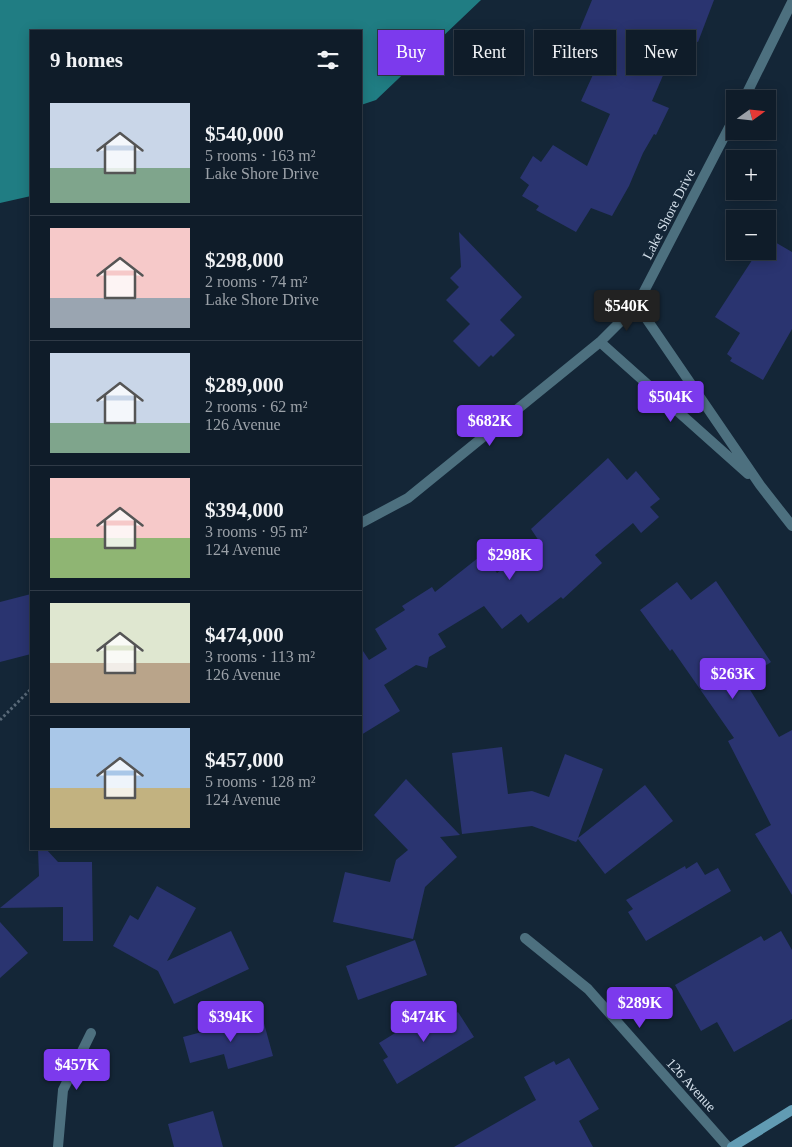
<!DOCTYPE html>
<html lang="en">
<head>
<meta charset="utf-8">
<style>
	body { margin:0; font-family:"Times New Roman",serif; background:#1d2935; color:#f1f3f6; height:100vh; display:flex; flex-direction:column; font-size:19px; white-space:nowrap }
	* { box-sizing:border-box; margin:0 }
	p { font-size:16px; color:#9ba1a8 }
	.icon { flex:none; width:28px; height:28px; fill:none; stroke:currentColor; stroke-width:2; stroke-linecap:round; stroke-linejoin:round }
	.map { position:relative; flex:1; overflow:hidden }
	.side { position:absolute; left:30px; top:30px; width:332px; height:820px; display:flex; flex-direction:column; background:#0f1c29; border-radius:0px; box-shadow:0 2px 12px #0003,0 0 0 1px #2f3a46 }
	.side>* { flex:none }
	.top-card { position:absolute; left:378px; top:30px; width:339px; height:45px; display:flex; gap:10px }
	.needle { width:32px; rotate:75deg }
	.buttons { position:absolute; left:726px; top:90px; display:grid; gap:10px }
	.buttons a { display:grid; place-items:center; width:50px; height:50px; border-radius:0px; background:#0f1c29; box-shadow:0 2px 12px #0003,0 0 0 1px #2f3a46; font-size:25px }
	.price { position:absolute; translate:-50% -42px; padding:0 11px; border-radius:5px; background:#7c3aed; color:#fff; font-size:16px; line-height:32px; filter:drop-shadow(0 1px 2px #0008) }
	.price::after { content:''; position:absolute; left:50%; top:30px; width:15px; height:11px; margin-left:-8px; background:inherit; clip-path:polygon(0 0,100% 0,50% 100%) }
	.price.selected { background:#222; color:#fff }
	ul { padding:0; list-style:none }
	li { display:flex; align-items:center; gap:15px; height:125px; padding:0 20px }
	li+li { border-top:1px solid #2f3a46 }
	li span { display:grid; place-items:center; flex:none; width:140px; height:100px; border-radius:0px; color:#555 }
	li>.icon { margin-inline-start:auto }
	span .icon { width:60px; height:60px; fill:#fffc; stroke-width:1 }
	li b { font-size:21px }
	h2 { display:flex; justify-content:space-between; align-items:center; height:60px; padding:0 20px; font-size:21px }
	.pill { padding:0 18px; border-radius:0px; background:#0f1c29; box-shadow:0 2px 12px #0003,0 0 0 1px #2f3a46; font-size:18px; line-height:45px }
	.pill.selected { background:#7c3aed; color:#fff }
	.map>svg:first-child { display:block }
</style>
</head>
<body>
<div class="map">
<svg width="792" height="1147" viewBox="0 0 792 1147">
	<rect width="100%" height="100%" fill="#142637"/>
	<path fill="#207d83" d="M 0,0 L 481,0 L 376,100 L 361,105 L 361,31 L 31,31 L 31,196 L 0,203 Z"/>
	<path fill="#2a3470" d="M 592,0 L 714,0 L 698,42 L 680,36 L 652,101 L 669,108 L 656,135 L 654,134 L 643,153 L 629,186 L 612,216 L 591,208 L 576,232 L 536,210 L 539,206 L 522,196 L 529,185 L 520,178 L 533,156 L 541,162 L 553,145 L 587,166 L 610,114 L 581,101 L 596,68 L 587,63 L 599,37 L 580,29 Z
		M 459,232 L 522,297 L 500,320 L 515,335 L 493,357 L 491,355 L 479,367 L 453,341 L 470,324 L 446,300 L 459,287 L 450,278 L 461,267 Z
		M 768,238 L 792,252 L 792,329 L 763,380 L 730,361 L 732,358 L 727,354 L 740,333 L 715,317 L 758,251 L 768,251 Z
		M 608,458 L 627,480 L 636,471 L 660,499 L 650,507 L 659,517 L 641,533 L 633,523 L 595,555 L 602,563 L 563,599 L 561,597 L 528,623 L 521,614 L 502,629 L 484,606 L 438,634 L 446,647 L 429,657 L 427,668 L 416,665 L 384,685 L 400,711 L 361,735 L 361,648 L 369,660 L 387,649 L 375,629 L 405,610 L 402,606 L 432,587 L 435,592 L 483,554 L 497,573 L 539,541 L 531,529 Z
		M 716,581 L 771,662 L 744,680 L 779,737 L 792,730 L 792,895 L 755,834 L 771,825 L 728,741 L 734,738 L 672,649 L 670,651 L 640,610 L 677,582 L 691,600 Z
		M 31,594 L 31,654 L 0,662 L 0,602 Z
		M 502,747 L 508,794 L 532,791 L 549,797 L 565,754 L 603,769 L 578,838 L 645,785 L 673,821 L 605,874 L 578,839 L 576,842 L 532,826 L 462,834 L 452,753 Z
		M 406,779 L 460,835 L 440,837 L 457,857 L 425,887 L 413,939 L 333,922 L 345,872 L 390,882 L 396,860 L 408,850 L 374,815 Z
		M 38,849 L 46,849 L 58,862 L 92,862 L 93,941 L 63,941 L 63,907 L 0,908 L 39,876 Z
		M 697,862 L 705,875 L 718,868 L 731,891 L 646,941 L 628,912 L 633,909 L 626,900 L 685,866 L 686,869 Z
		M 157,886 L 196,908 L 167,961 L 231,931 L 249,969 L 174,1004 L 158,971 L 113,946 L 130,915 L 138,920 Z
		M 0,922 L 28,953 L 0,978 Z
		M 781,931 L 792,950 L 792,1019 L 734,1052 L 717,1022 L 701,1031 L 675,985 L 761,936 L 764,941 Z
		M 415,940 L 427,975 L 358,1000 L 346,966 Z
		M 439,1006 L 444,1021 L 458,1012 L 474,1037 L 397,1084 L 383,1060 L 388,1057 L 379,1043 Z
		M 262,1016 L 273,1056 L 228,1069 L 224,1054 L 190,1063 L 183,1037 Z
		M 569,1058 L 599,1109 L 579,1121 L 593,1147 L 454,1147 L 536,1100 L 524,1077 L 554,1061 L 556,1065 Z
		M 213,1111 L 223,1147 L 174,1147 L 168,1124 Z"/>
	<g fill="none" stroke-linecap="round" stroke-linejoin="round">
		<path stroke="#596978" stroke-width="3" stroke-dasharray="2.5 2.5" stroke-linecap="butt" d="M 0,720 L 31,689"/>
		<path stroke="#4d707f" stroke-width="10" d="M 744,99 L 792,2
			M 637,305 L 760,485 L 792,526
			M 600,342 L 748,474
			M 361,523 L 408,498 L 600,342 L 637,305 L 735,116
			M 525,938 L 588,989 L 728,1147
			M 58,1147 L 63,1090 L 91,1033"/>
		<path stroke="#619bb3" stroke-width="10" d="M 732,1147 L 792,1110"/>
	</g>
	<g text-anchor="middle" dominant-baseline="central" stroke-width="4" stroke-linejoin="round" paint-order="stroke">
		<g font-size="14" fill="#d4e0eb" stroke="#142637">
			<text transform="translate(669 214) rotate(-63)">Lake Shore Drive</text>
			<text transform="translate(691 1085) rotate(48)">126 Avenue</text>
		</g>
	</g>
</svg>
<div class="buttons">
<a><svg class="needle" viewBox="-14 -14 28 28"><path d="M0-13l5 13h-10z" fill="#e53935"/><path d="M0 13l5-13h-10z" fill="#9ba1a8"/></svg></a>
<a>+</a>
<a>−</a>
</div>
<b class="price selected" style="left:627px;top:332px">$540K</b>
<b class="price" style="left:671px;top:423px">$504K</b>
<b class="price" style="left:490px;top:447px">$682K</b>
<b class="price" style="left:510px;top:581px">$298K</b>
<b class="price" style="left:733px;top:700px">$263K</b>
<b class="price" style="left:640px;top:1029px">$289K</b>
<b class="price" style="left:231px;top:1043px">$394K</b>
<b class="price" style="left:424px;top:1043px">$474K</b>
<b class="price" style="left:77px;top:1091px">$457K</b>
<div class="top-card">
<a class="pill selected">Buy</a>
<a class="pill">Rent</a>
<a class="pill">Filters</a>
<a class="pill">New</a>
</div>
<section class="side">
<h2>9 homes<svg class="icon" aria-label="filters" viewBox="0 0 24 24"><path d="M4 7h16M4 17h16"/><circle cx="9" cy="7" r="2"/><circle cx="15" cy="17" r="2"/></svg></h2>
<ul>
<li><span style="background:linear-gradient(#c9d6e8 65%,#7fa58c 0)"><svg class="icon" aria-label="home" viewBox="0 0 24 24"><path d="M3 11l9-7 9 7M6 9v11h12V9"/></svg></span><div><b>$540,000</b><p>5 rooms · 163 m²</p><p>Lake Shore Drive</p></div></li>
<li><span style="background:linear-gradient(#f6c9c9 70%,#9aa5b1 0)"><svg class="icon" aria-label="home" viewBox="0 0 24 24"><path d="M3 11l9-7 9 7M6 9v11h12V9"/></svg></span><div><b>$298,000</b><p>2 rooms · 74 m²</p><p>Lake Shore Drive</p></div></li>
<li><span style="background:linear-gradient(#c9d6e8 70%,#7fa58c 0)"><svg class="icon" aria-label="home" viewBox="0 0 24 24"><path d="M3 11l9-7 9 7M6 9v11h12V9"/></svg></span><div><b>$289,000</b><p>2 rooms · 62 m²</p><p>126 Avenue</p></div></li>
<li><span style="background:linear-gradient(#f6c9c9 60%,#8fb573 0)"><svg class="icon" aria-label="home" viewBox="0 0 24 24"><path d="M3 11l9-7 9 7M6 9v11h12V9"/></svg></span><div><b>$394,000</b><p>3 rooms · 95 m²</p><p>124 Avenue</p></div></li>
<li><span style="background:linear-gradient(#dfe7d0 60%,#b9a48a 0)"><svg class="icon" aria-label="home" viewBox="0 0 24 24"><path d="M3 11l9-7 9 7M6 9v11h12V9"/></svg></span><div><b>$474,000</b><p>3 rooms · 113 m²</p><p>126 Avenue</p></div></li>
<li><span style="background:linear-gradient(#a9c7e8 60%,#c2b280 0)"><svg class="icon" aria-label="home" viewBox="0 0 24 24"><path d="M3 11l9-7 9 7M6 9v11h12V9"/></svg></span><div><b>$457,000</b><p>5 rooms · 128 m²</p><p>124 Avenue</p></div></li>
</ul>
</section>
</div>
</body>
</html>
